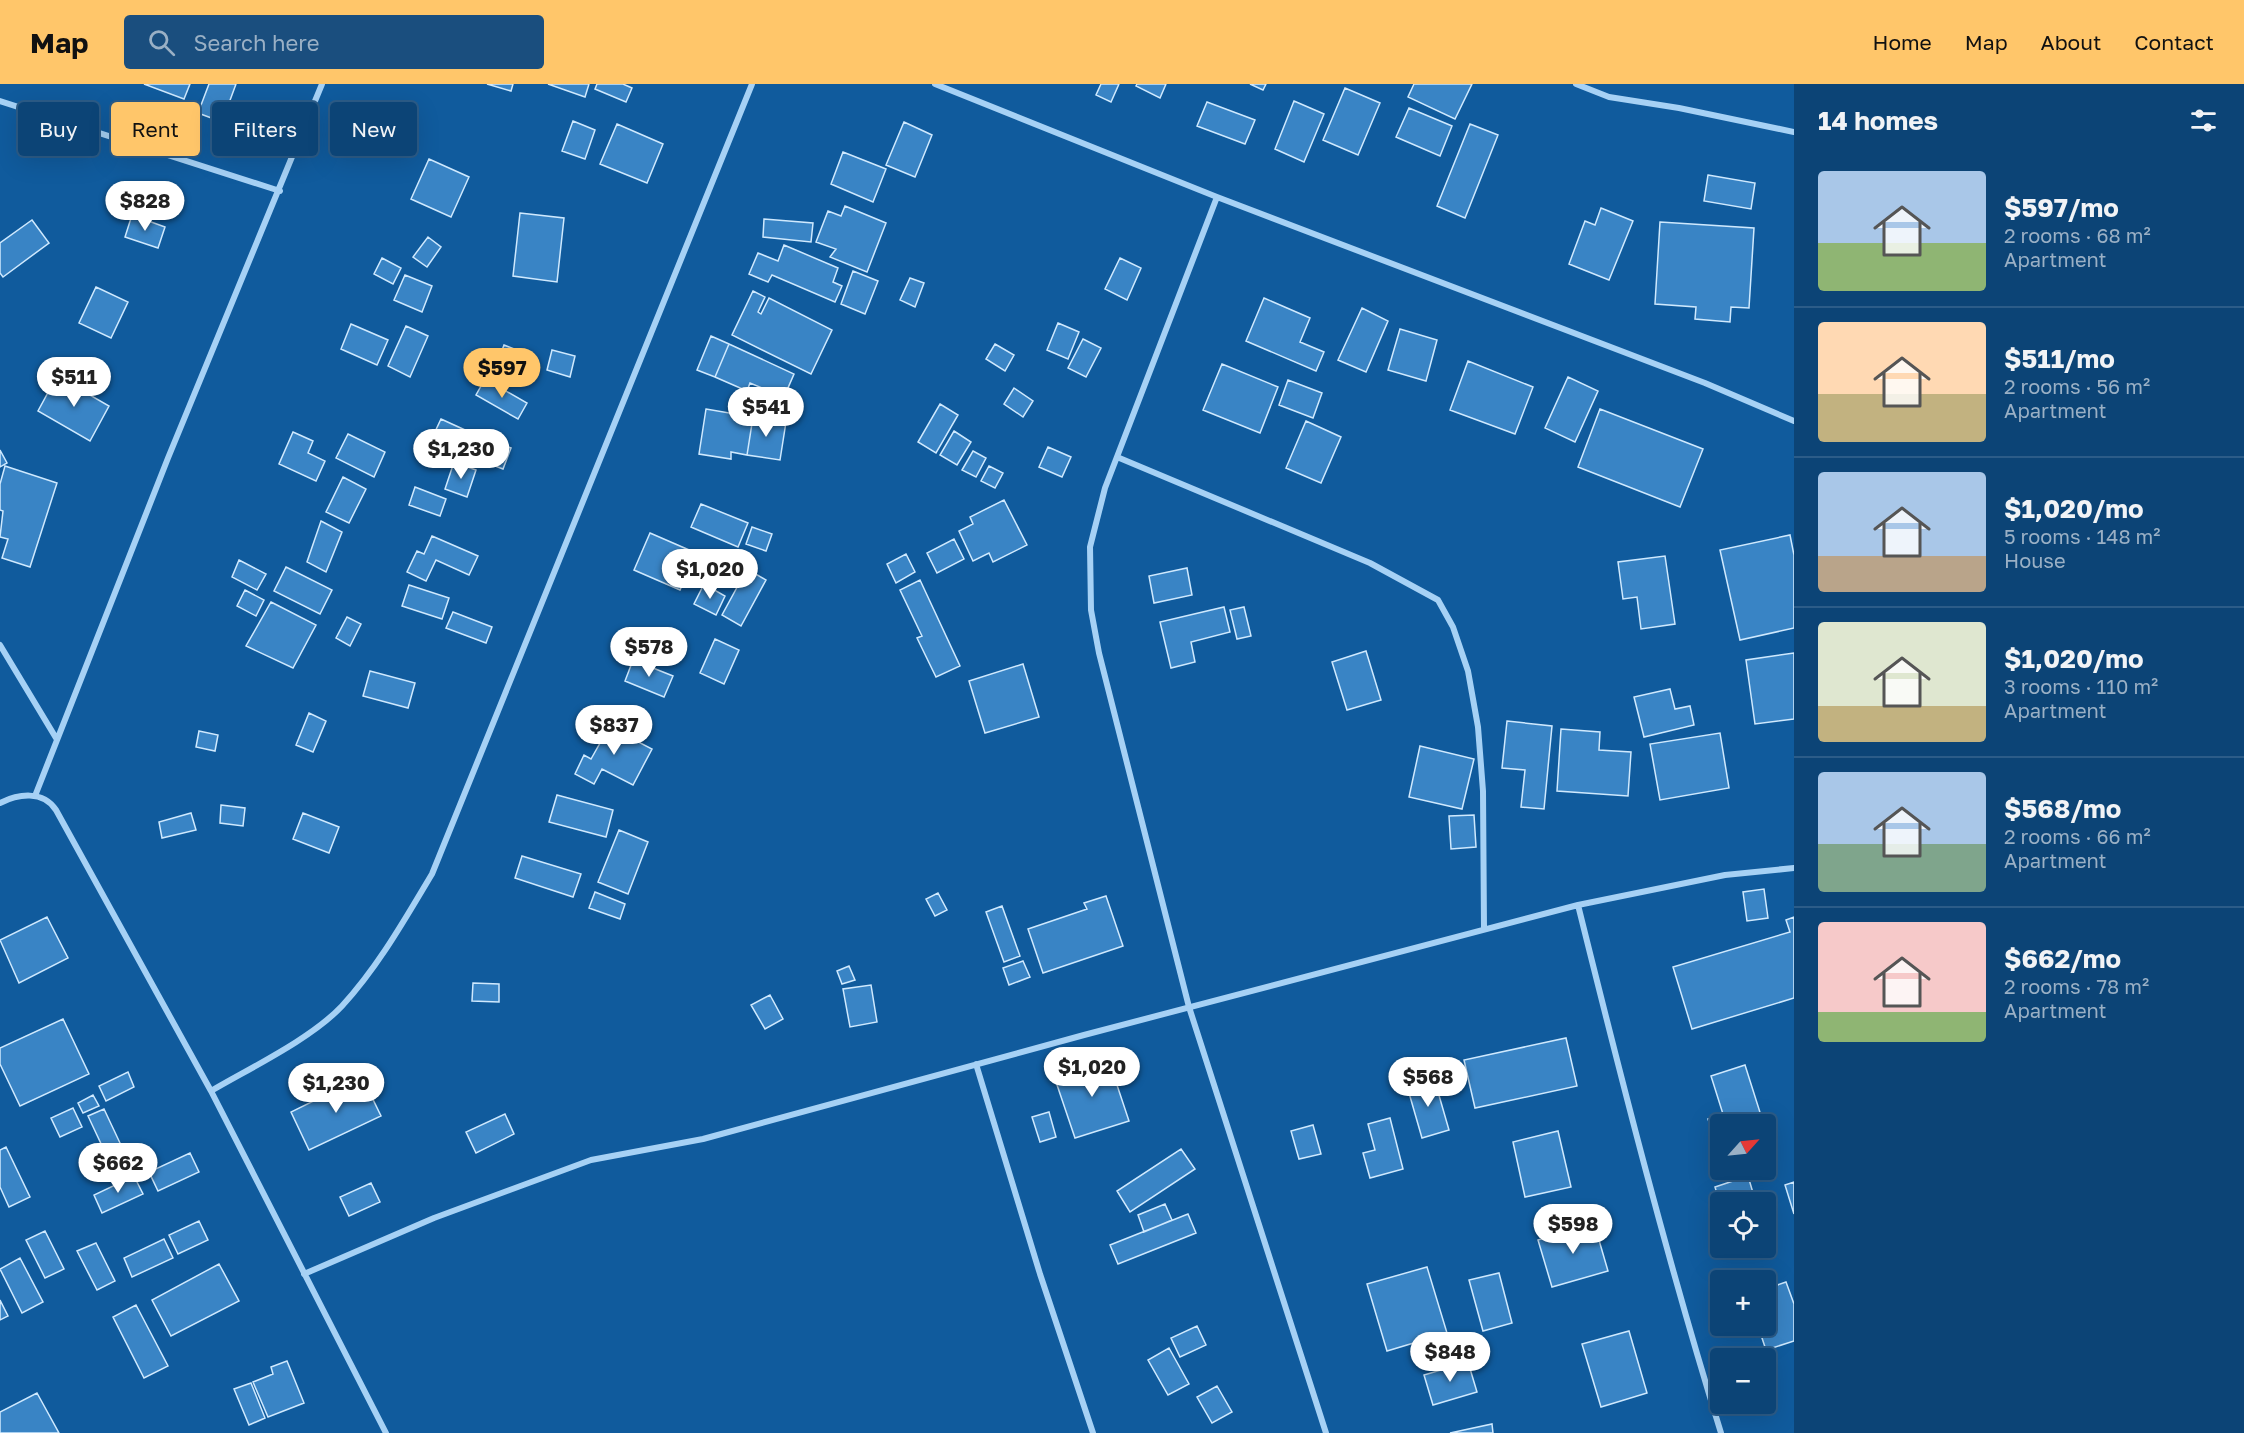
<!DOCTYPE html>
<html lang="en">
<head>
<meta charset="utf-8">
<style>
	body { margin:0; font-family:"Golos Text",sans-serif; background:#1a4e7e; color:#f1f3f6; height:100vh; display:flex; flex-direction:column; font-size:22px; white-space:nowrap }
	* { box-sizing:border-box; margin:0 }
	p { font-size:20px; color:#9ab0c5 }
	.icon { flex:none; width:33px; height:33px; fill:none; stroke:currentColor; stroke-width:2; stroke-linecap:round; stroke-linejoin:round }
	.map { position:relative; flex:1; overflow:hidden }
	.panel { display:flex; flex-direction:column; background:#0c4476; width:450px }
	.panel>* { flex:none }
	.hud { position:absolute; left:18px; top:18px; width:570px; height:54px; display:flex; gap:12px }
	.needle { width:39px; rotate:63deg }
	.buttons { position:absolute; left:1710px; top:1030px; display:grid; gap:12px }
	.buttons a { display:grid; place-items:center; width:66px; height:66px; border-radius:6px; background:#0c4476; box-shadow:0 6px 24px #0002,0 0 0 2px #2c5c88; font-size:30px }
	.price { position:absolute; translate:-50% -51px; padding:0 14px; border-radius:21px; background:#fff; color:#222; font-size:20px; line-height:39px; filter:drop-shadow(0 2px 3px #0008) }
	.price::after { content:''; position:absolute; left:50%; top:36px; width:18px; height:14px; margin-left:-9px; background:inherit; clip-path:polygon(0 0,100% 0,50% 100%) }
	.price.current { background:#ffc66a; color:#111 }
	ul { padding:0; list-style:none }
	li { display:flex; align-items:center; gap:18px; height:150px; padding:0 24px }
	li+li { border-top:2px solid #2c5c88 }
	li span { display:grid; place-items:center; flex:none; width:168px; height:120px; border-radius:6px; color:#555 }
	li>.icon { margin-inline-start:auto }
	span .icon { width:72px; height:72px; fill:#fffc; stroke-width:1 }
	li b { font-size:26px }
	h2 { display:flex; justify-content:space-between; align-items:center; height:72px; padding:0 24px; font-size:26px }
	.pill { padding:0 21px; border-radius:6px; background:#0c4476; box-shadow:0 6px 24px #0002,0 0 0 2px #2c5c88; font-size:21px; line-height:54px }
	.pill.current { background:#ffc66a; color:#111 }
	header { display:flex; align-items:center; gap:36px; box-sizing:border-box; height:84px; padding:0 30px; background:#ffc66a; color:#111 }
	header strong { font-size:28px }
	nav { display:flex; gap:33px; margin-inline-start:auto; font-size:21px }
	.search { width:420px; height:54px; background:#1a4e7e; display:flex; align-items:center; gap:15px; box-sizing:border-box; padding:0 21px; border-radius:6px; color:#9ab0c5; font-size:22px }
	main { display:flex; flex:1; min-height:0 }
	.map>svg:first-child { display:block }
</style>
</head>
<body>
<header>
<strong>Map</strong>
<div class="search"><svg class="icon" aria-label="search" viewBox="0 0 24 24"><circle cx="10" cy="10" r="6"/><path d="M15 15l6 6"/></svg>Search here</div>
<nav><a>Home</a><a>Map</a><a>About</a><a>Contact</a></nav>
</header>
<main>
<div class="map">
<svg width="1794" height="1349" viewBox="0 0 1794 1349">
	<rect width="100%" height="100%" fill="#105b9d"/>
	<path fill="#3984c5" stroke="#cfe9fe" stroke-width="1.5" d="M 144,0 L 190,0 L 184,15 Z
		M 209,0 L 236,0 L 222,38 L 198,29 Z
		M 487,0 L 513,0 L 511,7 Z
		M 548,0 L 589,0 L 585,13 Z
		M 597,0 L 623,0 L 632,4 L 626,18 L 595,5 Z
		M 1101,0 L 1119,0 L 1111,18 L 1096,11 Z
		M 1137,0 L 1166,0 L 1160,14 L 1136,2 Z
		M 1250,0 L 1266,0 L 1263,6 Z
		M 1414,0 L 1472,0 L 1455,35 L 1408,13 Z
		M 1345,4 L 1380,19 L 1358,71 L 1323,56 Z
		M 1294,17 L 1324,30 L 1304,78 L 1275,65 Z
		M 1207,18 L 1255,36 L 1245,60 L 1197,42 Z
		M 1409,24 L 1452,42 L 1440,72 L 1396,53 Z
		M 573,37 L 595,46 L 585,75 L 562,67 Z
		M 904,38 L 932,51 L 915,93 L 886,81 Z
		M 617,40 L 663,60 L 647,99 L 600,80 Z
		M 1470,40 L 1498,51 L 1465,134 L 1437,122 Z
		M 843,68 L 886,85 L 873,118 L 831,100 Z
		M 429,75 L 469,93 L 451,133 L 411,115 Z
		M 1708,91 L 1755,99 L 1751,125 L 1704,117 Z
		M 845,122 L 886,139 L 867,188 L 830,173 L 836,165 L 816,158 L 828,127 L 841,132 Z
		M 1601,124 L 1633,137 L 1609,196 L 1569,180 L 1585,137 L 1595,141 Z
		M 520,129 L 564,134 L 557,198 L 513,192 Z
		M 132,131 L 165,143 L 158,164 L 125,153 Z
		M 764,135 L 813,139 L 811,158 L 763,153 Z
		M 32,136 L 49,159 L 3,193 L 0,189 L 0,159 Z
		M 1660,138 L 1754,144 L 1749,224 L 1731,223 L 1730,238 L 1695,235 L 1696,223 L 1655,220 Z
		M 428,153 L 441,163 L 427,183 L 413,173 Z
		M 784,161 L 838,184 L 833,198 L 842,202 L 835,218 L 772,191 L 768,198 L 749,190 L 758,169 L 778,177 Z
		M 382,174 L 401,184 L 393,200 L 374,190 Z
		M 1120,174 L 1141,184 L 1127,216 L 1105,205 Z
		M 853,187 L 878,197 L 865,230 L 841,220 Z
		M 405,191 L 432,202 L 422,228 L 394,216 Z
		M 910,194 L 924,199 L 915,223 L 900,216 Z
		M 96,203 L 128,218 L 111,254 L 79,239 Z
		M 753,207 L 765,213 L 758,228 L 761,230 L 769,214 L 832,246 L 811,290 L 732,251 Z
		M 1264,214 L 1310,234 L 1300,258 L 1324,268 L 1316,287 L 1246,257 Z
		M 1362,224 L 1388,237 L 1366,288 L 1338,276 Z
		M 1058,239 L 1079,248 L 1068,275 L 1047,266 Z
		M 351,240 L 388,256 L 377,281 L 341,265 Z
		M 406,242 L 428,252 L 410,293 L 388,282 Z
		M 1400,245 L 1437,256 L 1426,297 L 1388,286 Z
		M 711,252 L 729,260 L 715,293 L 697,286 Z
		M 1083,255 L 1101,264 L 1086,293 L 1068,284 Z
		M 729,260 L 794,290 L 784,313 L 750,299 L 747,307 L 715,293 Z
		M 995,260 L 1014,271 L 1005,287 L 986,275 Z
		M 504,261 L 527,270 L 521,286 L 498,277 Z
		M 552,266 L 575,272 L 570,293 L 547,286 Z
		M 1468,277 L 1533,303 L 1515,350 L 1450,326 Z
		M 1222,280 L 1278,303 L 1260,349 L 1203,326 Z
		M 57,292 L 109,322 L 90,357 L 38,327 Z
		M 1568,293 L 1598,307 L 1575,358 L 1545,344 Z
		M 485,295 L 527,319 L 518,335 L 476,311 Z
		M 1288,296 L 1322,309 L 1313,334 L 1279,321 Z
		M 1014,304 L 1033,317 L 1023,333 L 1004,320 Z
		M 940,320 L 958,331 L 936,369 L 918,358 Z
		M 706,325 L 753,333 L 747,371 L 731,368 L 731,375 L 699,370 Z
		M 1600,325 L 1703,365 L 1680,423 L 1578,383 Z
		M 753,333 L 786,338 L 780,376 L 747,371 Z
		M 441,335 L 465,346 L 458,363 L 433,352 Z
		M 1306,337 L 1341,353 L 1321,399 L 1286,384 Z
		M 954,347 L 971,358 L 957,381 L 940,371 Z
		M 293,348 L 313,357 L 308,369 L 325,377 L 316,397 L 279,380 Z
		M 348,350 L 385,368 L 374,393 L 336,374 Z
		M 475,350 L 511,364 L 503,385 L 466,371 Z
		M 1048,363 L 1071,373 L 1062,393 L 1039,383 Z
		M 0,366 L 7,379 L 0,383 Z
		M 973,367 L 986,374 L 976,393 L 962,386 Z
		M 454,378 L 476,386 L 467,413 L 445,405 Z
		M 5,382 L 57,399 L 30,483 L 2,474 L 8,455 L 0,453 L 3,427 L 0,426 L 0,400 Z
		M 989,382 L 1003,389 L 995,404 L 981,397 Z
		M 343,393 L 366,405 L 349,439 L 326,428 Z
		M 415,403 L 446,415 L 440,432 L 409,421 Z
		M 1004,416 L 1027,461 L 993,478 L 989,469 L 973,477 L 959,447 L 973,440 L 970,433 Z
		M 701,420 L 748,439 L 738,463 L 691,443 Z
		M 321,437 L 342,448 L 326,488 L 307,478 Z
		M 752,443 L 772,450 L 766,467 L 746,460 Z
		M 650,449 L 696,469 L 680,506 L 634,486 Z
		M 1790,451 L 1794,471 L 1794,544 L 1740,556 L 1720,466 Z
		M 432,452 L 478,472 L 469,491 L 436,476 L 426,497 L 407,488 L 417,467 L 424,470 Z
		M 954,455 L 964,475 L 937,489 L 927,469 Z
		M 906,470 L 915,488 L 896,499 L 887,480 Z
		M 1665,472 L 1675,540 L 1641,545 L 1637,513 L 1623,515 L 1618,478 Z
		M 239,476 L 266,490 L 257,506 L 232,493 Z
		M 286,483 L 332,506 L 320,530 L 274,507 Z
		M 1187,484 L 1192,511 L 1154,519 L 1149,492 Z
		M 747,485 L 766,496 L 741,542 L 722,531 Z
		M 920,496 L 960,582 L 936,593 L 917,554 L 922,552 L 900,506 Z
		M 704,500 L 725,512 L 716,531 L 694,520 Z
		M 409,501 L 449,514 L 442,535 L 402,522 Z
		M 245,506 L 264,516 L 256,532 L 237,522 Z
		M 271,518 L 316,541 L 293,584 L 246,562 Z
		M 1224,523 L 1230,548 L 1191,558 L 1195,578 L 1171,584 L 1160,538 Z
		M 1244,523 L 1251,552 L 1237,555 L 1230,526 Z
		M 453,528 L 492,543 L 486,559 L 446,544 Z
		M 347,533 L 361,540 L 350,562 L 336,554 Z
		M 715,555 L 739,566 L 724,600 L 700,589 Z
		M 1366,567 L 1381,616 L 1347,626 L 1332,578 Z
		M 1794,569 L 1794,635 L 1755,640 L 1746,576 Z
		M 633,576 L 673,592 L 664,613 L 625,597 Z
		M 1023,580 L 1039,633 L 985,649 L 969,597 Z
		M 370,587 L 415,599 L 408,624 L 363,612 Z
		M 1670,605 L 1675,625 L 1690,622 L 1694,641 L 1644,653 L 1634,613 Z
		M 309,629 L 326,637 L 313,668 L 296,661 Z
		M 1507,637 L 1552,642 L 1544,725 L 1521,723 L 1525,686 L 1502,684 Z
		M 600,638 L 652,665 L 633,701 L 602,685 L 594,700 L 575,690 L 584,671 L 591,675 L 600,659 L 592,655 Z
		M 1561,645 L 1600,648 L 1599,666 L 1631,668 L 1628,712 L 1557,707 Z
		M 199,647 L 218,651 L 215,667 L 196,663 Z
		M 1720,649 L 1729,704 L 1660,716 L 1650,660 Z
		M 1420,662 L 1474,675 L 1462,725 L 1409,713 Z
		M 557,711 L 613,726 L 606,753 L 549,738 Z
		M 221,721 L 245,724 L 243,742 L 220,739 Z
		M 191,729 L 196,746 L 162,754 L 159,738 Z
		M 303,729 L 339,743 L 329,769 L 293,755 Z
		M 1474,731 L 1476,763 L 1451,765 L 1449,732 Z
		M 619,746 L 648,758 L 628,810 L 598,798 Z
		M 522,772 L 581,790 L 573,813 L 515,794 Z
		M 1764,805 L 1768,834 L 1747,837 L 1743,808 Z
		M 595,808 L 625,820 L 620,835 L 589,824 Z
		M 938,809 L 947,826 L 935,832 L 926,815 Z
		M 1106,812 L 1123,862 L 1043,889 L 1028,845 L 1087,825 L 1084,819 Z
		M 1002,822 L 1020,872 L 1004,878 L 986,828 Z
		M 47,833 L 68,874 L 19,899 L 0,856 Z
		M 1794,833 L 1794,914 L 1692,945 L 1673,883 L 1790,848 L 1786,836 Z
		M 1023,877 L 1030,893 L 1009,901 L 1003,884 Z
		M 849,882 L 855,896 L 842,900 L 837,887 Z
		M 473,899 L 499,900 L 499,918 L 472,917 Z
		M 871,901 L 877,938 L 850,943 L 843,905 Z
		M 770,911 L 783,935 L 765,945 L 751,921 Z
		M 63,935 L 89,990 L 20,1022 L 0,980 L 0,964 Z
		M 1566,954 L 1577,1002 L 1475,1024 L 1464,976 Z
		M 1108,974 L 1129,1037 L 1075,1054 L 1054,992 Z
		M 1745,981 L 1764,1041 L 1720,1041 L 1720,1072 L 1708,1035 L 1723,1030 L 1711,992 Z
		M 128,988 L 134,1003 L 106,1017 L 99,1002 Z
		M 362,993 L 381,1032 L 309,1066 L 291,1028 Z
		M 1434,994 L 1449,1046 L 1422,1054 L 1407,1002 Z
		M 93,1011 L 99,1022 L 83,1029 L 78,1019 Z
		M 73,1024 L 82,1043 L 60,1053 L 51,1034 Z
		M 104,1025 L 120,1059 L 104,1066 L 88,1032 Z
		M 1049,1028 L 1056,1053 L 1040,1058 L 1032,1033 Z
		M 505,1030 L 514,1050 L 476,1069 L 466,1048 Z
		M 1390,1034 L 1403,1085 L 1370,1094 L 1363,1069 L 1375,1066 L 1368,1040 Z
		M 1313,1041 L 1321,1070 L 1299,1075 L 1291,1047 Z
		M 1558,1047 L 1571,1103 L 1525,1113 L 1513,1058 Z
		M 6,1063 L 30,1113 L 9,1123 L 0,1103 L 0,1066 Z
		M 1181,1065 L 1195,1085 L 1130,1128 L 1117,1107 Z
		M 190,1069 L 199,1088 L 158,1107 L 149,1088 Z
		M 134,1092 L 143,1110 L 102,1129 L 94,1111 Z
		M 1748,1092 L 1756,1119 L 1720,1120 L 1715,1103 Z
		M 1794,1098 L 1794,1130 L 1785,1101 Z
		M 371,1099 L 380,1118 L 349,1132 L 340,1113 Z
		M 1165,1120 L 1172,1136 L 1144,1148 L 1138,1131 Z
		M 1188,1130 L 1196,1149 L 1118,1180 L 1110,1161 Z
		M 199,1137 L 208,1156 L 178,1170 L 169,1151 Z
		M 1594,1139 L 1608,1187 L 1552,1203 L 1538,1156 Z
		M 45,1147 L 64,1185 L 45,1194 L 26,1156 Z
		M 164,1155 L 173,1174 L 132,1193 L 124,1174 Z
		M 96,1159 L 115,1197 L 97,1206 L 77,1167 Z
		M 20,1174 L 43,1218 L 22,1229 L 0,1185 Z
		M 219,1180 L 239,1217 L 171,1252 L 152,1216 Z
		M 1427,1183 L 1447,1249 L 1387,1267 L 1367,1200 Z
		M 1499,1189 L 1512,1239 L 1483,1247 L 1469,1196 Z
		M 1786,1198 L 1794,1220 L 1794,1257 L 1766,1266 L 1758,1242 L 1766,1242 L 1766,1205 Z
		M 0,1216 L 8,1232 L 0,1236 Z
		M 136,1221 L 168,1282 L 144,1294 L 113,1233 Z
		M 1197,1242 L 1206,1261 L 1180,1273 L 1171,1254 Z
		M 1629,1247 L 1647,1309 L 1601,1323 L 1582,1260 Z
		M 1169,1264 L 1189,1300 L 1168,1311 L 1148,1276 Z
		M 287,1277 L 304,1319 L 268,1333 L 253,1298 L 273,1290 L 271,1283 Z
		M 1468,1278 L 1477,1308 L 1433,1321 L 1424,1291 Z
		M 251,1299 L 265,1334 L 249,1341 L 234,1305 Z
		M 1217,1302 L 1232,1328 L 1212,1339 L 1197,1313 Z
		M 37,1309 L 59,1349 L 0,1349 L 0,1328 Z
		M 1492,1340 L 1493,1349 L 1450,1349 Z"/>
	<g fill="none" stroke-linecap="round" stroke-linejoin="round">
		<path stroke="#a6d1f5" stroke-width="6" d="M 935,0 L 1217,113 L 1705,299 L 1794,337
			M 1576,0 L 1609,13 L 1679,24 L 1794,48
			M 0,17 L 280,107
			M 1217,113 L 1105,404 L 1090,463 L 1091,526 L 1099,569 L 1189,923 L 1326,1349
			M 1117,373 L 1370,479 L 1438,516 L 1453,543 L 1468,587 L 1478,643 L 1483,707 L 1484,845
			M 0,561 L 56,654
			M 35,712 L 168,374 L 322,0
			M 0,719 C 18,710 43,706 56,726 L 211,1007 L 386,1349
			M 976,980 L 1040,1190 L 1093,1349
			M 211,1007 C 250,984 311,955 342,922 C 378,883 405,835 432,790 L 752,0
			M 304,1190 L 434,1134 L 591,1076 L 703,1055 L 1084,951 L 1578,821
			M 1721,1349 C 1667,1175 1622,998 1578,821 L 1725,791 L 1794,784"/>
	</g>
</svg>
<div class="buttons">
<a><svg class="needle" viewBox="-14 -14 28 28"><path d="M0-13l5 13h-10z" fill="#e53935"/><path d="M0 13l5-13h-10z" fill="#9ab0c5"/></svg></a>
<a><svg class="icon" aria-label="locate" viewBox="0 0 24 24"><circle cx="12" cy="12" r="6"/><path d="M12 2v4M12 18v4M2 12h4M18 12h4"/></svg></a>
<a>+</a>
<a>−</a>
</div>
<b class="price" style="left:145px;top:148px">$828</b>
<b class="price current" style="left:502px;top:315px">$597</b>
<b class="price" style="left:74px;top:324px">$511</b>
<b class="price" style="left:766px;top:354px">$541</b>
<b class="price" style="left:461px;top:396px">$1,230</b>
<b class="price" style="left:710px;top:516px">$1,020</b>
<b class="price" style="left:649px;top:594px">$578</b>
<b class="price" style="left:614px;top:672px">$837</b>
<b class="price" style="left:1092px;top:1014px">$1,020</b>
<b class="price" style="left:1428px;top:1024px">$568</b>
<b class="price" style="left:336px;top:1030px">$1,230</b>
<b class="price" style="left:118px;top:1110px">$662</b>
<b class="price" style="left:1573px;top:1171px">$598</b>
<b class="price" style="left:1450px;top:1299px">$848</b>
<div class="hud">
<a class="pill">Buy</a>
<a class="pill current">Rent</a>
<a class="pill">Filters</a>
<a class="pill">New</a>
</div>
</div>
<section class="panel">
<h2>14 homes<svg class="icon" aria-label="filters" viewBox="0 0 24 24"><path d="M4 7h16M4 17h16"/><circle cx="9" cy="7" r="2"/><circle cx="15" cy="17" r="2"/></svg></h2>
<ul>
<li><span style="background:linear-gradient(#a9c7e8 60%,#8fb573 0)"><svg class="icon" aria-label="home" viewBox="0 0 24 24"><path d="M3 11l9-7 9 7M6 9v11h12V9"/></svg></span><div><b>$597/mo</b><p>2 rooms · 68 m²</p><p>Apartment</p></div></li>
<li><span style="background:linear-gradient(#ffd9b3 60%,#c2b280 0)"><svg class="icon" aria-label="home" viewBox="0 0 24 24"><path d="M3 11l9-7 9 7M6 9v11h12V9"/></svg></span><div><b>$511/mo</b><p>2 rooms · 56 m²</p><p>Apartment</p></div></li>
<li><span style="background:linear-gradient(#a9c7e8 70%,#b9a48a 0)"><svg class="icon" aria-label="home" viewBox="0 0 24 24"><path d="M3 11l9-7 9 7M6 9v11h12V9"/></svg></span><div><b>$1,020/mo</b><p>5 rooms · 148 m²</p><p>House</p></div></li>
<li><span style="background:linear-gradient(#dfe7d0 70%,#c2b280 0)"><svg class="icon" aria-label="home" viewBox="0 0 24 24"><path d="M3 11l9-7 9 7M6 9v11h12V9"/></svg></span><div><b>$1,020/mo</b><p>3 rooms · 110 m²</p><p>Apartment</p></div></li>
<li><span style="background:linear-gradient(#a9c7e8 60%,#7fa58c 0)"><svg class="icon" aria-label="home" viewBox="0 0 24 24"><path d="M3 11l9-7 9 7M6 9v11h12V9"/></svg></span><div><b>$568/mo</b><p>2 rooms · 66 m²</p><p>Apartment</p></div></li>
<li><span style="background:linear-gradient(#f6c9c9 75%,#8fb573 0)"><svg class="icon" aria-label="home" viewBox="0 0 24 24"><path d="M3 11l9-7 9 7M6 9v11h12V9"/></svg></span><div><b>$662/mo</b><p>2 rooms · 78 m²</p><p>Apartment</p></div></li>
</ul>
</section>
</main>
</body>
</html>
